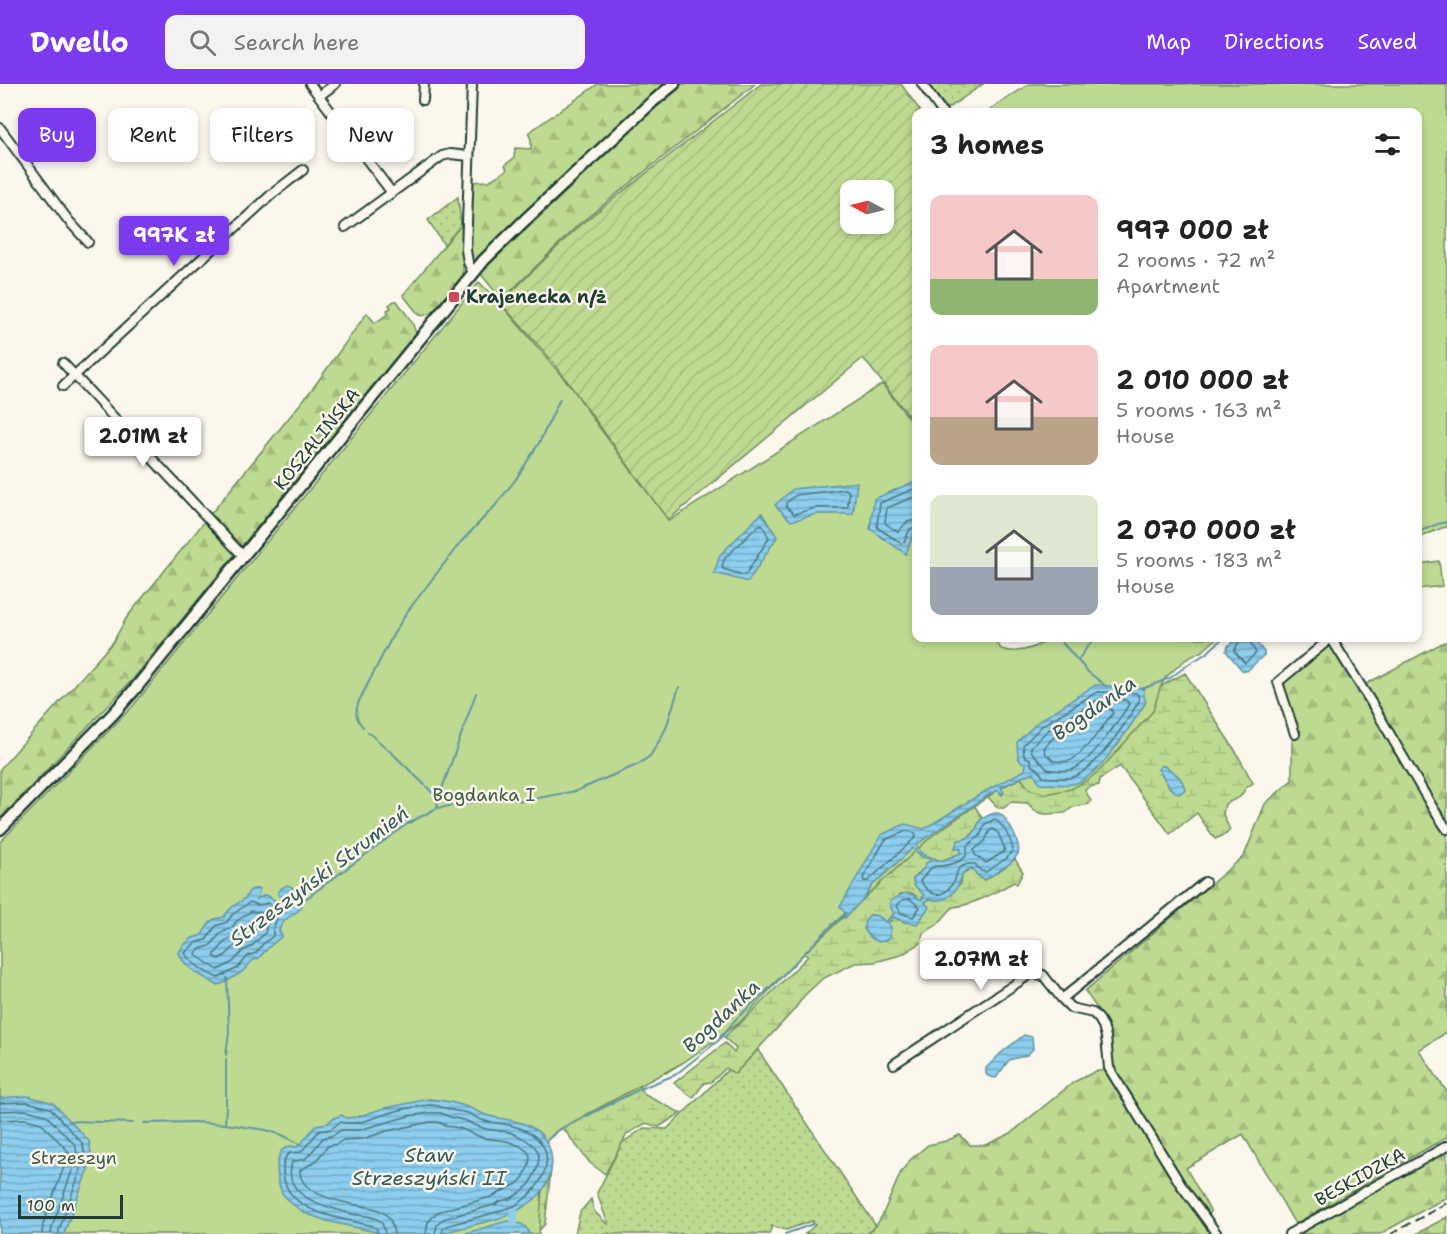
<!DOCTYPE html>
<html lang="en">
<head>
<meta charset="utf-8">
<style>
	body { margin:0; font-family:"Shantell Sans",sans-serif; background:#f2f2f2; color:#222; height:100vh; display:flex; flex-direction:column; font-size:22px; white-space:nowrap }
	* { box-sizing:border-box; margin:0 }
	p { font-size:20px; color:#767676 }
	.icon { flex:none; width:33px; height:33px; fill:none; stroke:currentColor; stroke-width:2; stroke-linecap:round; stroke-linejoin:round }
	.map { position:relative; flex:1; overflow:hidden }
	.panel { position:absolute; left:912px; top:24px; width:510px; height:534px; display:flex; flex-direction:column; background:#fff; border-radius:12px; box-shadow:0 3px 9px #0003 }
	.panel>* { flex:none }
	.banner { position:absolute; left:18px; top:24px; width:570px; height:54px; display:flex; gap:12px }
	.needle { width:39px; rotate:277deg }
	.controls { position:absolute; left:840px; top:96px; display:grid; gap:12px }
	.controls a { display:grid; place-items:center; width:54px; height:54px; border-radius:12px; background:#fff; box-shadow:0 3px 9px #0003; font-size:30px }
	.scale { position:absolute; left:18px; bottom:15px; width:105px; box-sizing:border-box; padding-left:6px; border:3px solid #1f3d34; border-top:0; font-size:16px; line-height:21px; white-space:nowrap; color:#1f3d34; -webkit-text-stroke:4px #fbf7ec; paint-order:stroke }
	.price { position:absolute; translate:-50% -51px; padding:0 14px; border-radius:6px; background:#fff; color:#222; font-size:20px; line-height:39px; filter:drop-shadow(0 2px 3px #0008) }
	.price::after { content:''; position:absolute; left:50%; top:36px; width:18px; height:14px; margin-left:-9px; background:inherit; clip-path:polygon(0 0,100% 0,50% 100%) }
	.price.current { background:#7c3aed; color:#fff }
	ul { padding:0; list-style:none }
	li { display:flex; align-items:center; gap:18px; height:150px; padding:0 18px }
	li span { display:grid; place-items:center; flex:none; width:168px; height:120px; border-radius:12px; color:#555 }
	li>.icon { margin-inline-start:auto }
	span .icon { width:72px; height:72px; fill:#fffc; stroke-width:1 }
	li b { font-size:26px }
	h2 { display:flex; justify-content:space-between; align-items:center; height:72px; padding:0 18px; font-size:26px }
	.chip { padding:0 21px; border-radius:12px; background:#fff; box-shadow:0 3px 9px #0003; font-size:21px; line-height:54px }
	.chip.current { background:#7c3aed; color:#fff }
	header { display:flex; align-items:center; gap:36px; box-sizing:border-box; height:84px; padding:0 30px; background:#7c3aed; color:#fff }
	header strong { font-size:28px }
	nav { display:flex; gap:33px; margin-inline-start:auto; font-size:21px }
	.search { width:420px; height:54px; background:#f2f2f2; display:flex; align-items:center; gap:15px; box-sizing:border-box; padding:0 21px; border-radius:12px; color:#767676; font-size:22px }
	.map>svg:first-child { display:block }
</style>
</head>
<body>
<header>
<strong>Dwello</strong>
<div class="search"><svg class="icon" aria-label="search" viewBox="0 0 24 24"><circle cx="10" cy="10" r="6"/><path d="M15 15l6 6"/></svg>Search here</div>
<nav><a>Map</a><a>Directions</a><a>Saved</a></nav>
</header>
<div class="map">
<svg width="1447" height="1150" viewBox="0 0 1447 1150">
	<defs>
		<pattern id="grass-dots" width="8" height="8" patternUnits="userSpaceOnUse" patternTransform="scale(1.5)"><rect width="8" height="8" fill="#beda91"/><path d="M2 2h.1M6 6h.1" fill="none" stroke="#a3bc7e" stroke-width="1.8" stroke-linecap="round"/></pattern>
		<pattern id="forest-firs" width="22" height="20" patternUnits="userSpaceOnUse" patternTransform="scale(1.5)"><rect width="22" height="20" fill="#beda91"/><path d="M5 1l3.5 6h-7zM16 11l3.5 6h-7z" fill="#a3bc7e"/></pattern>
		<pattern id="wetland-marsh" width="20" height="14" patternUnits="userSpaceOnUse" patternTransform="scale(1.5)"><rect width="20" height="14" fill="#beda91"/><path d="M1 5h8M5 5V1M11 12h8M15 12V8" fill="none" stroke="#a3bc7e"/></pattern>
		<pattern id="garden-furrows" width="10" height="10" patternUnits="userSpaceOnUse" patternTransform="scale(1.5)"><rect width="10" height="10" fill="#beda91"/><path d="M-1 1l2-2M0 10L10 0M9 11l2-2" fill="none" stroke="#a3bc7e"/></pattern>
		<pattern id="water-rules" width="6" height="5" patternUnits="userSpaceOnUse" patternTransform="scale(1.5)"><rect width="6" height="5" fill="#8dceee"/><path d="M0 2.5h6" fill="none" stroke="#73a8c2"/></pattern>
	</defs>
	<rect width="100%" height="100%" fill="#fbf7ec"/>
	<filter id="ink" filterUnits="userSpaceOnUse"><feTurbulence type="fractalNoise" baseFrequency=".0167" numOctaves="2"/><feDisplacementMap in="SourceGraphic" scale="12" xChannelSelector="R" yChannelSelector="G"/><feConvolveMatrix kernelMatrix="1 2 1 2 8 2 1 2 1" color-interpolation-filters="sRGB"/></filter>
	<g filter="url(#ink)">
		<path fill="url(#grass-dots)" stroke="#6e8c62" stroke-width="1.5" d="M 928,0 L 983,0 L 947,25 Z
			M 458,113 L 461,141 L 444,161 L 428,136 Z
			M 758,966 L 876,1142 L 865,1150 L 805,1150 L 815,1141 L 812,1137 L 786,1146 L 772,1142 L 769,1150 L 575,1150 L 580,1128 L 591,1115 L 594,1127 L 607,1140 L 608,1140 L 597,1109 L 622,1059 L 644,1044 L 667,1045 L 728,986 L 735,989 Z"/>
		<path fill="url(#forest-firs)" stroke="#6e8c62" stroke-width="1.5" d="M 598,0 L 669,0 L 479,178 L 474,179 L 470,177 L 469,174 L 471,98 L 489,97 L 507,86 L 505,81 L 514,74 L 515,64 L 531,65 L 531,55 L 528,49 Z
			M 680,0 L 755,0 L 579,140 L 502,216 L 480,189 Z
			M 463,139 L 463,191 L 432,229 L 422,232 L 419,231 L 403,211 Z
			M 394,217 L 397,217 L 412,238 L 416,249 L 133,595 L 0,735 L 0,685 L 113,558 L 127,533 L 313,304 L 367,229 L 375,239 L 389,229 L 387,226 L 391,224 L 389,221 Z
			M 1444,558 L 1447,558 L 1447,739 L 1364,601 Z
			M 1325,562 L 1331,562 L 1447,751 L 1447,948 L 1419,966 L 1447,1008 L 1447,1053 L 1295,1140 L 1243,1050 L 1186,1084 L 1211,1128 L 1204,1137 L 1212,1150 L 868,1150 L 876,1142 L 882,1132 L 901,1088 L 910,1076 L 928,1061 L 946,1057 L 960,1051 L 970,1061 L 986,1061 L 1011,1049 L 1074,998 L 1096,987 L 1102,987 L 1111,980 L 1109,942 L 1085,907 L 1244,772 L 1265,720 L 1292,696 L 1292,656 L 1295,655 L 1301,647 L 1296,644 L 1280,600 Z
			M 1447,1066 L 1447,1113 L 1380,1150 L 1296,1150 Z
			M 1447,1133 L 1447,1150 L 1416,1150 Z"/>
		<path fill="url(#wetland-marsh)" stroke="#6e8c62" stroke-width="1.5" d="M 1185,589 L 1236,668 L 1253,699 L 1246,704 L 1240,713 L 1225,720 L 1223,730 L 1230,746 L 1226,750 L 1215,755 L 1197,729 L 1170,750 L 1120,682 L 1100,695 L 1099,701 L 1089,703 L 1085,706 L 1091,717 L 1089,720 L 1073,723 L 1065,729 L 1045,730 L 1037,728 L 1027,719 L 1011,718 L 1004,724 L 998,724 L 987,712 L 998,705 L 1001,710 L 1001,704 L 1152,607 Z
			M 974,721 L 983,735 L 980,736 L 975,748 L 955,764 L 961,765 L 961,769 L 941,777 L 922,770 L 916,762 Z
			M 913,764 L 931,777 L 913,795 L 914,801 L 924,810 L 921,816 L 912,809 L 900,810 L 894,830 L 885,838 L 864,845 L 866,849 L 873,855 L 893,833 L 905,838 L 929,815 L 960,801 L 963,789 L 972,784 L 977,791 L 985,796 L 1015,775 L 1023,788 L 1017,800 L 1014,798 C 995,808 975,821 953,823 L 937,841 L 923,849 L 921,859 L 901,871 L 875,878 L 855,879 L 822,895 L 804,912 L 794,926 L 735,990 L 726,984 L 711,998 L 704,999 L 693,1014 L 674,999 L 725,959 L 734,969 L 736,965 L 724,953 L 747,933 L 808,872 L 800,867 L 677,982 L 666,989 L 657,988 L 639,1002 L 645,1011 L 681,1029 L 659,1043 L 646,1039 L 627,1050 L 605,1090 L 590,1079 L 558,1038 L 857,820 Z
			M 551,1085 L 545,1140 L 536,1150 L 517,1133 L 546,1100 Z"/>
		<path fill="#beda91" stroke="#6e8c62" stroke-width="1.5" d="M 1029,0 L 1447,0 L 1447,443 L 1442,444 L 1418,454 L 1418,28 L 987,28 Z
			M 479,198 L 499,218 L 573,305 L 596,339 L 669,437 L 882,300 L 916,343 L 916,554 L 994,554 L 1001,565 C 1018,571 1037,563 1051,554 L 1217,554 L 1204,566 L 1185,576 L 1165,594 L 1160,604 L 1153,627 L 1101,685 L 1088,696 L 1071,705 L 1045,710 L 1029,705 L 1021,694 L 1002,703 L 932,752 L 802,871 L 740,938 L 684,978 L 556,1047 L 545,1059 L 539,1150 L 0,1150 L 0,758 L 132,623 Z
			M 1439,477 L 1442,502 L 1418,505 L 1418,480 Z"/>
		<path fill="url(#garden-furrows)" stroke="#6e8c62" stroke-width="1.5" fill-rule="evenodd" d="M 761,0 L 901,0 L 921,28 L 916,28 L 916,341 L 863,274 L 668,436 L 554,279 L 506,225 L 503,216 L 580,141 ZM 850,106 L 884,106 L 884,140 L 850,140 Z"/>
		<path fill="url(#water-rules)" stroke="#6194a4" stroke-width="1.5" d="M 916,397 L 916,442 L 906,470 L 870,445 L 874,415 Z
			M 857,398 L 853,430 L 817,430 L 791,437 L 775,421 L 793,405 Z
			M 762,429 L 777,453 L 748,498 L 714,489 L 720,471 Z
			M 1236,554 L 1253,554 L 1264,568 L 1264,571 L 1247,587 L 1242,586 L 1226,567 L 1228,562 Z
			M 1095,601 L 1144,604 L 1144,612 L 1146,618 C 1131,641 1103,688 1077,699 C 1068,702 1050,700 1040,700 L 1034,689 L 1029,690 L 1001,703 L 1004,709 L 1002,711 L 998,706 L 987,712 L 916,761 L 922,770 L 941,777 L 961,769 L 961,765 L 955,764 L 958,756 C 971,756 976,747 980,736 C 984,734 992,728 998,729 C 1005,730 1017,754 1018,761 C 1019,765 1019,766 1018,770 L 1011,779 L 985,796 L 977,791 L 972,784 L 963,789 C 958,806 948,821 929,815 L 924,818 L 929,823 L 917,840 L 905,838 L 893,833 L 891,837 L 887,839 L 891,843 L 890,854 L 884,857 L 879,858 C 865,852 859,844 869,831 C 876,831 880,832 885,838 L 894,830 L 889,819 C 901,809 907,805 921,816 L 924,811 L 914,801 L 913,795 L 924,784 L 926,779 L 931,777 L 930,775 L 921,772 L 913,764 L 871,803 L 865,813 L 845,834 L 844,827 L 840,823 L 881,751 L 905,740 L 924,745 L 984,708 L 1025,686 L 1026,679 L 1021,678 L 1018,673 L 1017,658 L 1039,637 Z
			M 1162,681 C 1173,687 1183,693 1185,706 L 1179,710 L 1170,704 L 1158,685 Z
			M 287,801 C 298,804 301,813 302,823 C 294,832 282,834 279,847 L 282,852 L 268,864 L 259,874 L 252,877 L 242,888 L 224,899 L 217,901 C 203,892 183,884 179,868 C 184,859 192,853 202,851 C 205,846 210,836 215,835 C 218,834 221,834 224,833 C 228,824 238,820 245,814 C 251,809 244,811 251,806 C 255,804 256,805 260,805 L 257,815 L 265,811 L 268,812 L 279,819 L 277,822 L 278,826 L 291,822 L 291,820 L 286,818 L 285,814 L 278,811 L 278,807 L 280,805 Z
			M 1024,951 L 1032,953 L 1033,965 L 1027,971 L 1009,976 L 996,994 L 990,993 L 986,990 L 986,984 L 1001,969 Z
			M 28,1012 L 53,1019 L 89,1057 L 92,1074 L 64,1150 L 0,1150 L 0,1014 Z
			M 429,1015 C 442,1016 458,1019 470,1024 C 476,1026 480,1029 486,1031 C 501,1036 517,1035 531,1043 C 562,1060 556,1103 528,1120 C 525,1122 520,1125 517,1127 C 512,1130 506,1130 500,1134 L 439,1150 L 384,1150 L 327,1137 L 305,1129 L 291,1119 L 282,1109 L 278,1097 L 277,1081 L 279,1072 L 282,1066 L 290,1062 L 297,1063 L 300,1061 L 316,1041 L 328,1039 L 332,1035 L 342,1031 L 346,1034 L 357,1033 L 381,1025 Z
			M 507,1137 C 517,1139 527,1139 529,1150 L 463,1150 Z"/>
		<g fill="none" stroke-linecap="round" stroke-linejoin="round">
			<path stroke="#4b777e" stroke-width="1.5" d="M 916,404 L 880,419 L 877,441 L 878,444 L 901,459 L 904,458 L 910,445 L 916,443
				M 846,405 L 849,408 L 848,422 L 846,424 L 816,424 L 794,430 L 786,422 L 786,419 L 796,411 Z
				M 916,412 L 887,424 L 885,438 L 886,440 L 898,448 L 907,438 L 916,436
				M 759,441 L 763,442 L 769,454 L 746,490 L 743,491 L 723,485 L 722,482 L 725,474 Z
				M 1240,554 L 1239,558 L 1234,567 L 1245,579 L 1256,569 L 1250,558 L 1249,554
				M 1097,608 L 1136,609 L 1138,611 L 1139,617 C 1126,639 1098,682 1076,692 C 1067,696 1052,694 1043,693 L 1038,685 L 1032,682 L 1030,675 L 1024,672 L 1023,661 L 1043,641 Z
				M 1099,615 L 1126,616 L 1129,620 C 1120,635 1088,682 1071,686 C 1064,688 1054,686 1047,685 L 1031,667 L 1031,663 L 1047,647 Z
				M 1101,624 L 1111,625 L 1113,629 C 1106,639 1080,674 1069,677 C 1065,678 1059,677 1054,677 L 1046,670 L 1044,664 L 1053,654 Z
				M 995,735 C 1004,742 1011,755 1013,766 L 1007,774 L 986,788 L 981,787 L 975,780 C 969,779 962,781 958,786 C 956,790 956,796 953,799 C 941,817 931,812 920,797 L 931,784 L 935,782 C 943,783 961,779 966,772 C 967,770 967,764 967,762 L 980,752 L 985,740 Z
				M 993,745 L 998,749 L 1005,765 L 1002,769 L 986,779 L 975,771 L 974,766 L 985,757 L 990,746 Z
				M 906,747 L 915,749 L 916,753 L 868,797 L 864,797 L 863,794 L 885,756 Z
				M 910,815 L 920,823 L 913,833 L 901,829 L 897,822 L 902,816 Z
				M 250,818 L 258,821 L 268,819 L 271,821 L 273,829 L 277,834 L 273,845 L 273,852 L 263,860 L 256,869 L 248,872 L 238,884 L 218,894 C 208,890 190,879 185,869 L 195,859 L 206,856 L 216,842 L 227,838 L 232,831 Z
				M 251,827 L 265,829 L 268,836 L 265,849 L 252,862 L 243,867 L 233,878 L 218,886 L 197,872 L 196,869 L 200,865 L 210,862 L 221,849 L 231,844 L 237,837 Z
				M 253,837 L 257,839 L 257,843 L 246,855 L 237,860 L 226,871 L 219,875 L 215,873 L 215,870 L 226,857 L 236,851 L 244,843 Z
				M 0,1019 L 27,1018 L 50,1024 L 83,1060 L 85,1074 L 59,1146 L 59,1150
				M 0,1027 L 26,1026 L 46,1031 L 76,1062 L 77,1073 L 52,1143 L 51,1150
				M 0,1036 L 26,1035 L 41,1039 L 68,1067 L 68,1072 L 43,1140 L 42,1150
				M 377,1150 L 377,1145 L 373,1142 C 342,1134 286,1130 283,1089 C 283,1082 283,1077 287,1071 L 291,1069 L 301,1068 L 319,1047 L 331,1045 L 340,1038 C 354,1042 367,1036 380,1032 C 395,1027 414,1022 430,1021 C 438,1021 444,1024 452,1026 C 458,1028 464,1027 470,1030 C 474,1032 477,1035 482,1036 C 491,1039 500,1039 509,1041 C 533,1046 554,1062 544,1089 C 538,1104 528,1114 514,1122 C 509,1124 503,1125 497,1128 L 446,1142 L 443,1145 L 442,1150
				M 385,1150 C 384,1145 384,1141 380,1137 C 373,1131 361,1132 352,1130 C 327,1123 281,1114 292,1078 L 305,1075 L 310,1070 L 323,1054 L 334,1051 L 341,1046 L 359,1046 L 409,1032 L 430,1029 L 441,1029 L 450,1033 L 467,1037 L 474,1041 L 486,1045 L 509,1048 L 523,1054 L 533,1061 L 537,1066 L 539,1072 L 538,1082 L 530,1100 L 521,1108 L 510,1115 L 501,1117 L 494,1121 L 443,1135 L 437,1141 L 435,1150
				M 394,1150 C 393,1142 391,1134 384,1129 C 376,1123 365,1123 356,1121 C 338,1117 299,1110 300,1086 L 315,1078 L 328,1062 L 337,1060 L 343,1056 L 363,1055 L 387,1047 L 430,1038 L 438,1038 L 447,1042 L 459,1044 L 483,1054 L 507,1057 L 520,1062 L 527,1067 L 530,1072 L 529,1081 L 523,1094 L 517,1100 L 491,1113 L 437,1128 L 428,1138 L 426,1150"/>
			<path stroke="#6194a4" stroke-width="2" d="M 1418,448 L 1438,440 L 1447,438
				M 1059,555 L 1088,588 L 1106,602
				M 1078,576 L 1094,554
				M 1142,605 L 1170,594 L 1189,580 L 1207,569 L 1223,554
				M 363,643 C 355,634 355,628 359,617 L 393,551 L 407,528 L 460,459 L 495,422 L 516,395 L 539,359 L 560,315
				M 368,648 L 392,669 L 437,713 L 438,716 L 437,723
				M 438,716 L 476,609
				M 300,819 L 407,740 L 437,724 L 506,713 L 522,717 L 576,707 L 639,680 L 650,672 L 658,659 L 666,644 L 679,603
				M 226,971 L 229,948 L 227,894
				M 69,1037 L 133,1039
				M 144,1039 L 195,1038 L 225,1040 L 266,1046 L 282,1051 L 302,1061
				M 225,1040 L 226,1022 L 226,975
				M 546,1057 L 559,1046 L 642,1004 L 675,991 L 719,956 L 734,937 L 779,895 L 833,840 L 846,829
				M 785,1150 L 813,1140"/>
			<path stroke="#8dceee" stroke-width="8" d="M 514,1138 L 514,1128"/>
			<g stroke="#1f3d34" stroke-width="12">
				<path id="street" d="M 310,0 L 392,109
					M 472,0 L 466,166 L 468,178 L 473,189
					M 922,0 L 942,28
					M 319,12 L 335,0
					M 423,16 L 424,0
					M 0,44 L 68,136 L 88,158
					M 345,143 L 442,72 L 450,70 L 469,72
					M 63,279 L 243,472
					M 63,302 L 272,110 L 303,86
					M 1331,554 L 1374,623 L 1434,726 L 1447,745
					M 1295,650 L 1278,598 L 1331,554
					M 1205,798 L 1062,915 L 1071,924 L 1093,929 L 1099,935 L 1103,942 L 1106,953 L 1109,984 L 1181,1101 L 1217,1150
					M 894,980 L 1032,889 L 1043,891 L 1062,915
					M 1289,1150 L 1447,1062"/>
			</g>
			<g stroke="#1f3d34" stroke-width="15">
				<path id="secondary" d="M 0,745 L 114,629 L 135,605 L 484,176 L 525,136 L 651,19 L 674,0"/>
			</g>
			<use href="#street" stroke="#fbf7ec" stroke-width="8"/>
			<use href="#secondary" stroke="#fbf7ec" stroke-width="10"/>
			<path stroke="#1f3d34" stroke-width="2" stroke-dasharray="9 4.5" stroke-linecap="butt" d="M 1391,1150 L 1447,1119"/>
		</g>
	</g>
	<rect fill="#d1495b" stroke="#fbf7ec" stroke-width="2" x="448" y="207" width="12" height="12" rx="3"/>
	<g text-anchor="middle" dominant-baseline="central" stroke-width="5" stroke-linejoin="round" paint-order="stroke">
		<g font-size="18" font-weight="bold" fill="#1f3d34" stroke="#fbf7ec" text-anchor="start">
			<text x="466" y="213">Krajenecka n/ż</text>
		</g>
		<g font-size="18" fill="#1f3d34" stroke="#fbf7ec">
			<text transform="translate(317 355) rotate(-51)">KOSZALIŃSKA</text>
			<text transform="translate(1360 1093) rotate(-29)">BESKIDZKA</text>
		</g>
		<g font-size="18" fill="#3f5c47" stroke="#fbf7ec">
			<text x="484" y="711">Bogdanka I</text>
			<text x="74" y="1074">Strzeszyn</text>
		</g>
		<g font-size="20" font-style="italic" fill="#355a59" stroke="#fbf7ec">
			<text transform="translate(1094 624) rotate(-35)">Bogdanka</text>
			<text transform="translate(319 792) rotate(-37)">Strzeszyński Strumień</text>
			<text transform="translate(721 932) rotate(-43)">Bogdanka</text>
			<text x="429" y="1071">Staw<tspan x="429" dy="23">Strzeszyński II</tspan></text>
		</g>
	</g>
</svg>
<div class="controls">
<a><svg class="needle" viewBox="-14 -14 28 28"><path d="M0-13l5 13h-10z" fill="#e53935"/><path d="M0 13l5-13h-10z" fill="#767676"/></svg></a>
</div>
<div class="scale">100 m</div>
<b class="price current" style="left:174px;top:183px">997K zł</b>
<b class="price" style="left:143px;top:384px">2.01M zł</b>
<b class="price" style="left:981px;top:907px">2.07M zł</b>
<div class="banner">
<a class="chip current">Buy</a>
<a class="chip">Rent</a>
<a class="chip">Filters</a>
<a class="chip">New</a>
</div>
<section class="panel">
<h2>3 homes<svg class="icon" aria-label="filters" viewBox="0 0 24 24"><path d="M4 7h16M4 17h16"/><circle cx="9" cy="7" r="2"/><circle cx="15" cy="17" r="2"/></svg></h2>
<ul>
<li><span style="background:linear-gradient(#f6c9c9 70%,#8fb573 0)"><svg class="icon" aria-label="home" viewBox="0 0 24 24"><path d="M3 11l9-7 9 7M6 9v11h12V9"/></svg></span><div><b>997 000 zł</b><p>2 rooms · 72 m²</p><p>Apartment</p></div></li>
<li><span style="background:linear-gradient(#f6c9c9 60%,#b9a48a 0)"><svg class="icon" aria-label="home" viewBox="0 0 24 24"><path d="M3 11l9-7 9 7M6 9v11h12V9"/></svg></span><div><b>2 010 000 zł</b><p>5 rooms · 163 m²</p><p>House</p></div></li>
<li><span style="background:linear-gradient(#dfe7d0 60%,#9aa5b1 0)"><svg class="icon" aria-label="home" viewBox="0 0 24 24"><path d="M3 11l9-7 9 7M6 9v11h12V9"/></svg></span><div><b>2 070 000 zł</b><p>5 rooms · 183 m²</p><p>House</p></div></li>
</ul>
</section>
</div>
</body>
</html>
